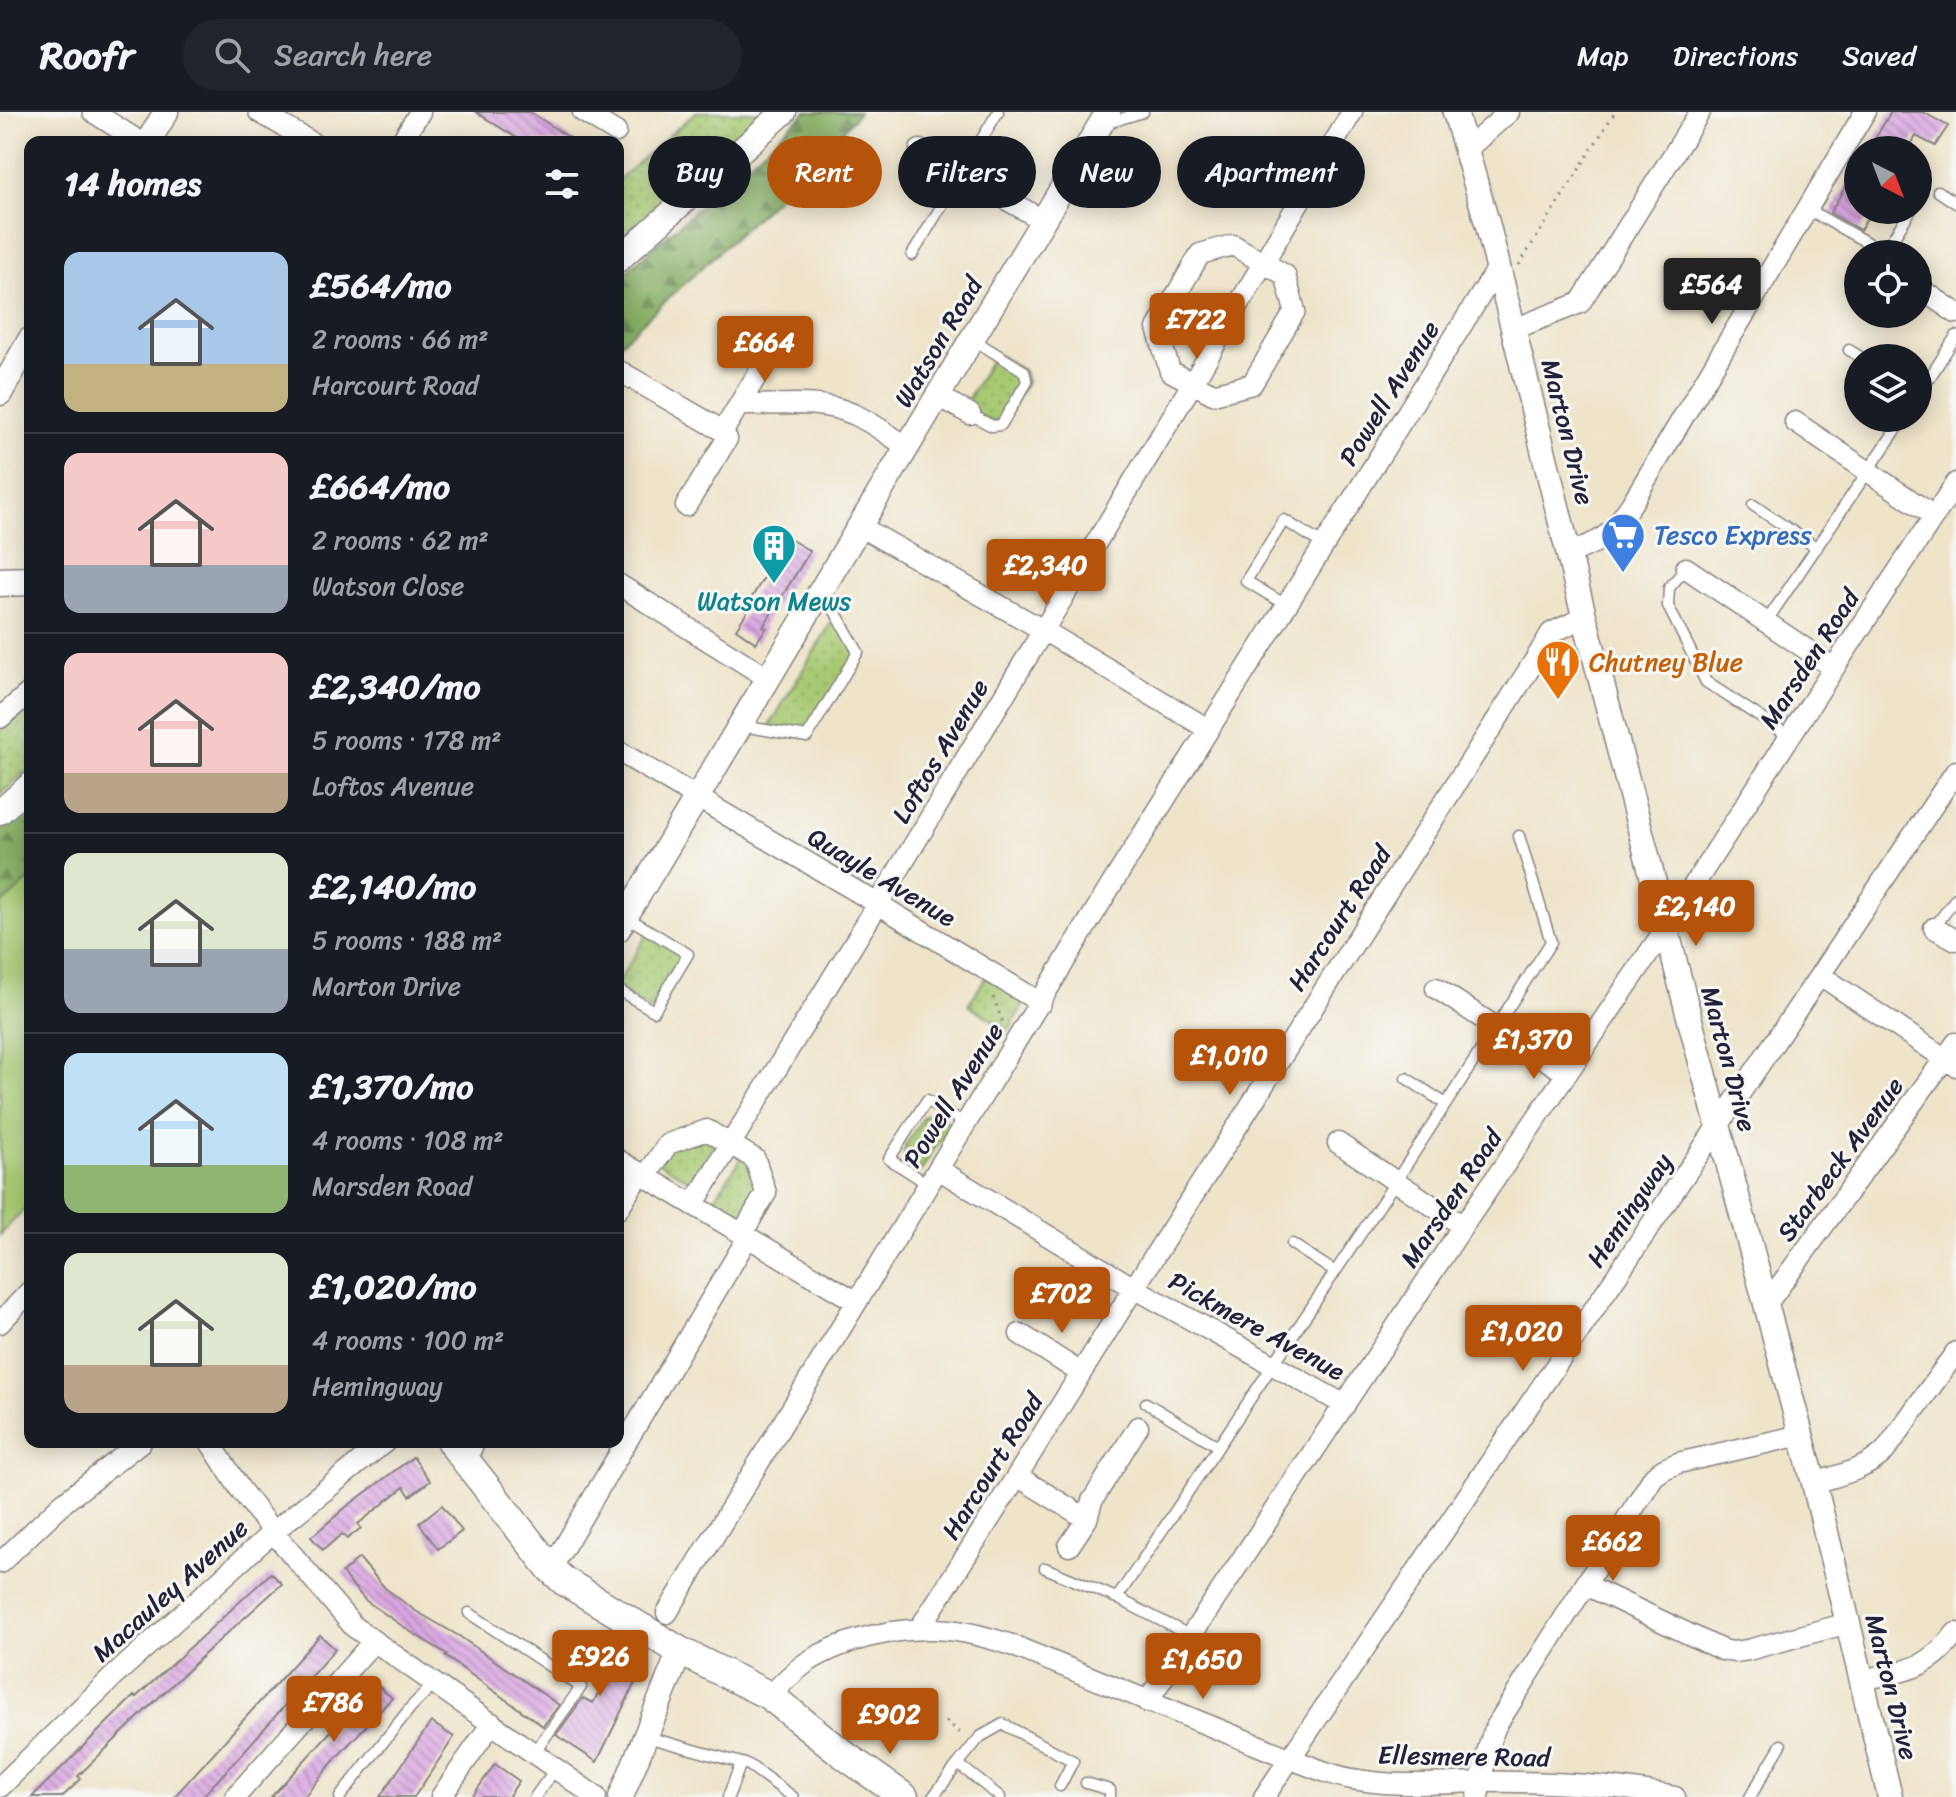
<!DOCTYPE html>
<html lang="en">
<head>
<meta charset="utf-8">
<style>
	body { margin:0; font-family:Sriracha,sans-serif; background:#20242c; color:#f1f3f6; height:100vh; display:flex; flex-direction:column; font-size:30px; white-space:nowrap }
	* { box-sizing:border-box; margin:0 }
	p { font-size:26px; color:#9ea1a6 }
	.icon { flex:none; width:44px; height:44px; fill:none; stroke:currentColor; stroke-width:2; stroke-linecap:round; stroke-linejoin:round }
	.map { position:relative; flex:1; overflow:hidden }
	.sheet { position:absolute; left:24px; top:24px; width:600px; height:1312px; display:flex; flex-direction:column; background:#171b24; border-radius:16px; box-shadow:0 4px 20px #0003 }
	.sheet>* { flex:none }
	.guide { position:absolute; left:648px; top:24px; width:760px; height:72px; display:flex; gap:16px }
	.needle { width:52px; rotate:138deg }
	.tools { position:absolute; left:1844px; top:24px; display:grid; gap:16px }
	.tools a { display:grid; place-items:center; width:88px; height:88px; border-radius:50%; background:#171b24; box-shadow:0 4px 20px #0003; font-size:40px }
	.price { position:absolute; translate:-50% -68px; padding:0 18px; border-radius:8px; background:#b45309; color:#fff; font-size:26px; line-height:52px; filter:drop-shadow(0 2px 4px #0008) }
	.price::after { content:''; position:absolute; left:50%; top:48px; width:24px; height:18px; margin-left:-12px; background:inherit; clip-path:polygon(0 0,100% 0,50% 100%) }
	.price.current { background:#222; color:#fff }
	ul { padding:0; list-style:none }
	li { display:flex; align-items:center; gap:24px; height:200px; padding:0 40px }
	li+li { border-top:2px solid #363941 }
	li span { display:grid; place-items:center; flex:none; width:224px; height:160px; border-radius:16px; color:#555 }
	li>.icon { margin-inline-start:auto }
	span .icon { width:96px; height:96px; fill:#fffc; stroke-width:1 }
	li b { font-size:34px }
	h2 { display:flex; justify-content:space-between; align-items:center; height:96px; padding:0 40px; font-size:34px }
	.chip { padding:0 28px; border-radius:36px; background:#171b24; box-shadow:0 4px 20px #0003; font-size:28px; line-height:72px }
	.chip.current { background:#b45309; color:#fff }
	header { display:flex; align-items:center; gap:48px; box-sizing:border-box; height:112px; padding:0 40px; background:#171b24; border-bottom:2px solid #363941 }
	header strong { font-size:38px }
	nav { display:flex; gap:44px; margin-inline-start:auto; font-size:28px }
	.search { width:560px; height:72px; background:#20242c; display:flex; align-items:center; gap:20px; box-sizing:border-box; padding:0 28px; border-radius:44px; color:#9ea1a6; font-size:30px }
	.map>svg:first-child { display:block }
</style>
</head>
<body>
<header>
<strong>Roofr</strong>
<div class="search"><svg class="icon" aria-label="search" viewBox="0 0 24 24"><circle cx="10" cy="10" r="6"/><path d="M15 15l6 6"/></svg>Search here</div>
<nav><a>Map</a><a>Directions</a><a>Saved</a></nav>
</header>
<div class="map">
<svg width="1956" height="1685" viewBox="0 0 1956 1685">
	<defs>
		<pattern id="grass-dots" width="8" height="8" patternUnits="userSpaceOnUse" patternTransform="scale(2)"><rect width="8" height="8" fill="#a7c972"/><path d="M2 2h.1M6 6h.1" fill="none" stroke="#8fac64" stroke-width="1.8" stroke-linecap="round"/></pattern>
		<pattern id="forest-firs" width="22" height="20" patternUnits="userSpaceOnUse" patternTransform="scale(2)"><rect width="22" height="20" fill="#85ad64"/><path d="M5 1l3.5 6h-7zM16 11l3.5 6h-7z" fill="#6c8c54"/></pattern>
		<pattern id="building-back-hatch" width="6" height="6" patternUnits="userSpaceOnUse" patternTransform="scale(2)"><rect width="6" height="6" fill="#d9a6e1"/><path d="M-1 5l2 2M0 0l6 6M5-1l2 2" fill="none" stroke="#b087b8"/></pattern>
	</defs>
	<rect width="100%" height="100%" fill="#f6f6f2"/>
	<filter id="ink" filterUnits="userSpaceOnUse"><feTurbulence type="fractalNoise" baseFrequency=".0125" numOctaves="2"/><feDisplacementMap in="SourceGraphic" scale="16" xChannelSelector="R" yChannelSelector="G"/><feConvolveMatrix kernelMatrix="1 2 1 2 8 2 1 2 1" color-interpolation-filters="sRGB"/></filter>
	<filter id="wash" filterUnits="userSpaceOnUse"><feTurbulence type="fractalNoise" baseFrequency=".006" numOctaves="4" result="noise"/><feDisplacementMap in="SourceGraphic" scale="32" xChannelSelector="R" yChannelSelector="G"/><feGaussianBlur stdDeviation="1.8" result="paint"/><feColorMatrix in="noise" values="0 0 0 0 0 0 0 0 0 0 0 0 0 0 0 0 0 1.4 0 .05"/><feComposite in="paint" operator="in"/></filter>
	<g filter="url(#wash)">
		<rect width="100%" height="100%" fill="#eee4ca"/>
		<path fill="url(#grass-dots)" stroke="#647656" stroke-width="2" d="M 696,0 L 767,0 L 618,133 L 618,68 Z
			M 995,241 L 1024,259 L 1027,270 L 1001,313 L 962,297 Z
			M 837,501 L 858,540 L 807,625 L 767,618 Z
			M 30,595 L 30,656 L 0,683 L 0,620 Z
			M 649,819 L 688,842 L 654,899 L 618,878 L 618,870 Z
			M 986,865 L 1026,888 L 1009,918 L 968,893 Z
			M 924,1003 L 933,1003 L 951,1011 L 921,1059 L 904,1044 L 905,1034 Z
			M 719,1025 L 690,1069 L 656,1049 L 668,1032 Z
			M 745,1040 L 766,1081 L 750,1108 L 715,1086 Z"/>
		<path fill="url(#forest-firs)" stroke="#546850" stroke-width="2" d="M 806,0 L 859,0 L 818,48 L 618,233 L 618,167 Z
			M 30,692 L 30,767 L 0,794 L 0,719 Z"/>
		<path fill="#a7c972" stroke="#647656" stroke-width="2" d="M 30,767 L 30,1091 L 0,1123 L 0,794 Z"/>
		<g id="blocks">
			<path fill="url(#building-back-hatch)" d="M 476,0 L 530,0 L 576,30 L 523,30 Z
				M 1891,0 L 1923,0 L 1948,14 L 1935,34 L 1916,24 L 1908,38 L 1868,38 Z
				M 1858,54 L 1858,98 L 1872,98 L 1860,118 L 1830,101 Z
				M 788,426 L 810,439 L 763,515 L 766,516 L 756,531 L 736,517 L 747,500 L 744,498 Z
				M 413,1345 L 430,1369 L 410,1384 L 404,1375 L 358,1412 L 361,1416 L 347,1427 L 342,1422 L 323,1438 L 311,1425 L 345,1396 Z
				M 442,1393 L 462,1419 L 438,1437 L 419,1411 Z
				M 359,1446 L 385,1476 L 414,1498 L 459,1524 L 559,1593 L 543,1614 L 445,1544 L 447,1542 L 411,1520 L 365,1488 L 342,1461 Z
				M 271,1461 L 282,1472 L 213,1534 L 152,1592 L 78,1664 L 81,1667 L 62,1685 L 32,1685 L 134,1584 L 135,1586 Z
				M 320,1523 L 335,1537 L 239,1645 L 202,1685 L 174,1685 Z
				M 584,1523 L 643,1554 L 597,1650 L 556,1623 L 583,1586 L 593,1591 L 607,1565 L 572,1546 Z
				M 375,1571 L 392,1586 L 336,1646 L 304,1685 L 271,1685 Z
				M 431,1610 L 454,1625 L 421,1675 L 414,1685 L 380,1685 Z
				M 495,1652 L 519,1669 L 508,1685 L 472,1685 Z"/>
		</g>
	</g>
	<g filter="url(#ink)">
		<use href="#blocks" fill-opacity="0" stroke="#888382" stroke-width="2"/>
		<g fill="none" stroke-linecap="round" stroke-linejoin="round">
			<g stroke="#888382" stroke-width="13">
				<path id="service" d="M 1107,11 L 1143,0
					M 1938,79 L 1956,91
					M 1918,86 L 1922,80
					M 1807,97 L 1884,140 L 1911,98
					M 912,143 L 998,0
					M 1849,238 L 1862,246
					M 1918,284 L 1956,224
					M 970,302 L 992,314 L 1001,313 L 1027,270 L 1024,259 L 972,227
					M 1753,393 L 1817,436
					M 1686,456 L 1669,476 L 1668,494 L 1706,570 L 1789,624
					M 1286,493 L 1246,469 L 1284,408 L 1324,433
					M 1766,510 L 1904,306
					M 742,614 L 807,625 L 858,540 L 823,478
					M 1934,816 L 1956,786
					M 618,878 L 654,899 L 688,842 L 625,804
					M 1406,966 L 1446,992
					M 928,1072 L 889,1047 L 927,988 L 966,1012
					M 1292,1132 L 1335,1160
					M 1146,1291 L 1218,1334
					M 1045,1456 L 1119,1487
					M 469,1501 L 581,1575 L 534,1641
					M 1191,1524 L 1117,1486 L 1396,1069 L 1551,830 L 1519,724
					M 647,1625 L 749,1653 L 793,1685
					M 958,1652 L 980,1625 L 1003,1612 L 1073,1649 L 1060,1674
					M 1086,1671 L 1110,1678 L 1110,1685
					M 340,1685 L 411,1595 L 435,1571
					M 535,1685 L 556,1656
					M 728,1685 L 741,1651
					M 933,1685 L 958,1652 L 1000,1685
					M 1750,1685 L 1781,1633"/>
			</g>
			<g stroke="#888382" stroke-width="23">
				<path id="minor" d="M 93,0 L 140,30
					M 259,0 L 311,30
					M 583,0 L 616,20
					M 401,30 L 420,0
					M 920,38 L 1044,109
					M 1466,38 L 1509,0
					M 1233,133 L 1285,163 L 1295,199 L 1252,272 L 1213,282 L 1170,259 L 1157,216 L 1200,142 Z
					M 1918,175 L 1956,201
					M 1514,217 L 1580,191 L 1700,0
					M 618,261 L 621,260 L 723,319
					M 938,284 L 970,302
					M 739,293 L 784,219
					M 1795,310 L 1934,404
					M 686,394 L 727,327 L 723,319 L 739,293 C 776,294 818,286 853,302 C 872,310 890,324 907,335
					M 859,414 L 1043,518 L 1208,617
					M 1569,442 L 1598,429 L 1613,418 L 1632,391 L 1865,0
					M 1686,456 L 1834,556
					M 618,472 L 768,566
					M 0,606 L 30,580
					M 618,639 L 878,792 L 1041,891
					M 1934,816 L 1956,828
					M 1820,863 L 1956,954
					M 1436,876 L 1566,961
					M 1338,1031 L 1463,1114
					M 618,1048 L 857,1190
					M 938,1057 L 1134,1176 L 1345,1293
					M 646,1064 L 668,1032 L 707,1018 L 755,1047 L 766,1081 L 742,1122
					M 693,1093 L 878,792 L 1192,272 L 1352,0
					M 618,1097 L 640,1061
					M 1766,1193 L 1956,931
					M 0,1211 L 30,1179
					M 1020,1222 L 1081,1261
					M 210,1330 L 240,1377 L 273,1420 L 354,1515 L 596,1685
					M 465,1348 L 475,1330
					M 1017,1364 L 1087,1407
					M 1814,1371 C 1839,1363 1866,1358 1885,1339 L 1956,1240
					M 1069,1434 L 1087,1407 L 1092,1389 L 1138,1315
					M 0,1451 L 62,1392 L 141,1330
					M 551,1457 L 748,1125
					M 1586,1473 L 1722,1538 L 1734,1540 L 1748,1538 L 1848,1511
					M 667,1501 L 1110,775 L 1497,157
					M 920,1516 L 1017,1364 L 1134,1176 L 1535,548 L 1551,521 L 1585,505
					M 1862,1568 C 1906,1558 1928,1559 1956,1521
					M 770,1584 C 781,1572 792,1561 806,1551 C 844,1526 904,1513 949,1518 C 970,1520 989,1526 1009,1532 L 1289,1646 C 1312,1655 1335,1665 1359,1668 C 1400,1675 1440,1671 1481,1670 C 1546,1669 1612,1672 1675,1685
					M 1147,1590 L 1463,1114 L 1666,816 L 1834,556 L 1956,371
					M 0,1675 L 115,1563 L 273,1420 L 385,1330
					M 235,1685 L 374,1529
					M 441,1685 L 492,1611
					M 1264,1685 L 1820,863 L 1956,659
					M 1478,1685 C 1483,1660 1486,1637 1496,1614 L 1654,1364 L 1664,1357 L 1678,1351 L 1801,1323"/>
			</g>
			<g stroke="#888382" stroke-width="27">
				<path id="tertiary" d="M 1455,0 L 1488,114 L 1580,488 L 1696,931 L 1814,1371 L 1890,1685
					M 148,30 L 166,0
					M 618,148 L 784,0
					M 0,281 L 30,228
					M 0,700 L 30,673
					M 618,817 L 1108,0
					M 621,1685 L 680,1539"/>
			</g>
			<g stroke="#888382" stroke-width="31">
				<path id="secondary" d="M 0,470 L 30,469
					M 451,1330 L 551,1457 L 564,1469 L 680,1539 L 770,1584 L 847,1645 L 904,1685"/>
			</g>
			<path stroke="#888382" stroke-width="3" stroke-dasharray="2 6" stroke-linecap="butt" d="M 1519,153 L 1615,0
				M 993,885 L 1003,911
				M 946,1609 L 964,1624"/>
			<use href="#service" stroke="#fff" stroke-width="10"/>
			<use href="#minor" stroke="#fff" stroke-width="20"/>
			<use href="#tertiary" stroke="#fff" stroke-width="24"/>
			<use href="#secondary" stroke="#fff" stroke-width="28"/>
		</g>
	</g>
	<defs>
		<g id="supermarket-pin" transform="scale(2.3)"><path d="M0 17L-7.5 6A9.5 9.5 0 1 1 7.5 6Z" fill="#3f7fe0" stroke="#f6f6f2"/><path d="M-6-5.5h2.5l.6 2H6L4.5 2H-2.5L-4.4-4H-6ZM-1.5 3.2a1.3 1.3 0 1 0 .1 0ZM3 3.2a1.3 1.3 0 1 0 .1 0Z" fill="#fff"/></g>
		<g id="building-pin" transform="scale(2.3)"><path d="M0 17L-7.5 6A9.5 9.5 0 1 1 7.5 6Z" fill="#0f9aa8" stroke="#f6f6f2"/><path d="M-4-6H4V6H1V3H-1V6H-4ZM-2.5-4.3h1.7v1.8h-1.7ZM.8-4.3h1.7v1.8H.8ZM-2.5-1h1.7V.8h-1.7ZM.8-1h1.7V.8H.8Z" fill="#fff"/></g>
		<g id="restaurant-pin" transform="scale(2.3)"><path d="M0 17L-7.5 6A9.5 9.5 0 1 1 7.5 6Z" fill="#e8710a" stroke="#f6f6f2"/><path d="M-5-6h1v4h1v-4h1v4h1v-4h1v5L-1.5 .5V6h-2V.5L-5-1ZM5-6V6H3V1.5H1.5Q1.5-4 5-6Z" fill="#fff"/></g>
	</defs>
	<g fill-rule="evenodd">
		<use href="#supermarket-pin" x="1623" y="423"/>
		<use href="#building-pin" x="774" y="434"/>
		<use href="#restaurant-pin" x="1558" y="550"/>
	</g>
	<g text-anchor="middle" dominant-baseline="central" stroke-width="6" stroke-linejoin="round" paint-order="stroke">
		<g font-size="26" fill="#22223b" stroke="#f6f6f2">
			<text transform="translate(938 230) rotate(-59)">Watson Road</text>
			<text transform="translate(1389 281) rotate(-58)">Powell Avenue</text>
			<text transform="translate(1568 320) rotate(76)">Marton Drive</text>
			<text transform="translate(1809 547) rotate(-57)">Marsden Road</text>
			<text transform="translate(940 639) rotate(-59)">Loftos Avenue</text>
			<text transform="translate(882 765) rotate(31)">Quayle Avenue</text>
			<text transform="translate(1339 806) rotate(-57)">Harcourt Road</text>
			<text transform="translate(1729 947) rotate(75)">Marton Drive</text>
			<text transform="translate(953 983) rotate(-58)">Powell Avenue</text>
			<text transform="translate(1840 1047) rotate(-54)">Starbeck Avenue</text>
			<text transform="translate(1451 1086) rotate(-56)">Marsden Road</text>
			<text transform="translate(1629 1098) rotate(-56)">Hemingway</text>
			<text transform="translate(1257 1214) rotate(29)">Pickmere Avenue</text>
			<text transform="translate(992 1354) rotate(-58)">Harcourt Road</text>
			<text transform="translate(170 1478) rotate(-42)">Macauley Avenue</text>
			<text transform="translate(1892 1575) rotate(76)">Marton Drive</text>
			<text transform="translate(1464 1644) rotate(1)">Ellesmere Road</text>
		</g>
		<g font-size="26" fill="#366cbe" stroke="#f6f6f2" text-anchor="start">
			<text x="1654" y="423">Tesco Express</text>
		</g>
		<g font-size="26" fill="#0d838f" stroke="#f6f6f2">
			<text x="774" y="489">Watson Mews</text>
		</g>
		<g font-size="26" fill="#c56008" stroke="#f6f6f2" text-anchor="start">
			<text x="1589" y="550">Chutney Blue</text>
		</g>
	</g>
</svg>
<div class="tools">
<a><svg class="needle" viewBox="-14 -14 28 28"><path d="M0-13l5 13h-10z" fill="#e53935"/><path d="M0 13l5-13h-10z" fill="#9ea1a6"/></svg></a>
<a><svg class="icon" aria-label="locate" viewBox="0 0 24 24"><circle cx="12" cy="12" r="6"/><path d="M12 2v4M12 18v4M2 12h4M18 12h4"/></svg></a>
<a><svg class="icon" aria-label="layers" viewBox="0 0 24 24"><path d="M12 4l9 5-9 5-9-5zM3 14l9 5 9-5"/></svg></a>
</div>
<b class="price current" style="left:1712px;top:214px">£564</b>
<b class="price" style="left:1197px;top:249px">£722</b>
<b class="price" style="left:765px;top:272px">£664</b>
<b class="price" style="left:1046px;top:495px">£2,340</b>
<b class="price" style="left:1696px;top:836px">£2,140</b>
<b class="price" style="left:1534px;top:969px">£1,370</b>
<b class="price" style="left:1230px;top:985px">£1,010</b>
<b class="price" style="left:1062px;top:1223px">£702</b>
<b class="price" style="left:1523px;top:1261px">£1,020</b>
<b class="price" style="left:1613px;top:1471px">£662</b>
<b class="price" style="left:600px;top:1586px">£926</b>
<b class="price" style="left:1203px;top:1589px">£1,650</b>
<b class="price" style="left:334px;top:1632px">£786</b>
<b class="price" style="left:890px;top:1644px">£902</b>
<div class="guide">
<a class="chip">Buy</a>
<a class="chip current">Rent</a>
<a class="chip">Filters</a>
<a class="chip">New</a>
<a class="chip">Apartment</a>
</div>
<section class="sheet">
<h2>14 homes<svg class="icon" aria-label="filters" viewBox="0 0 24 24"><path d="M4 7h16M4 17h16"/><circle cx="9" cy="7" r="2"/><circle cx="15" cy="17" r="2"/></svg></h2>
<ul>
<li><span style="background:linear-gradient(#a9c7e8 70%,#c2b280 0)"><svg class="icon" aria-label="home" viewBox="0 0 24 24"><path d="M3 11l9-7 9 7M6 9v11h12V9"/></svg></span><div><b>£564/mo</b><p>2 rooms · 66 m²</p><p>Harcourt Road</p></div></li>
<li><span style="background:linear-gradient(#f6c9c9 70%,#9aa5b1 0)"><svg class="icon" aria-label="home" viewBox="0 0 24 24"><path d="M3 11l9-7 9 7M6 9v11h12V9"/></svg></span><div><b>£664/mo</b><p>2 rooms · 62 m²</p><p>Watson Close</p></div></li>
<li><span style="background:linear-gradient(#f6c9c9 75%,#b9a48a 0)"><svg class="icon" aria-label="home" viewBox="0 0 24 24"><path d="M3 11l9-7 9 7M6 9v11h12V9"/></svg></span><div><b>£2,340/mo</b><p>5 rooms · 178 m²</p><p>Loftos Avenue</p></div></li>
<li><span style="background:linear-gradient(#dfe7d0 60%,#9aa5b1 0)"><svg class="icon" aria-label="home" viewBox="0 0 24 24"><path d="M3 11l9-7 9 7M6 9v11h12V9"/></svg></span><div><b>£2,140/mo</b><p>5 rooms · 188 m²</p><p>Marton Drive</p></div></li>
<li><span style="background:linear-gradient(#bfe0f5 70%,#8fb573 0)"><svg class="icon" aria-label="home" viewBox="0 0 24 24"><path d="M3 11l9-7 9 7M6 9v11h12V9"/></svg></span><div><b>£1,370/mo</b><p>4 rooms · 108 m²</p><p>Marsden Road</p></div></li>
<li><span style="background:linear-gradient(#dfe7d0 70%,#b9a48a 0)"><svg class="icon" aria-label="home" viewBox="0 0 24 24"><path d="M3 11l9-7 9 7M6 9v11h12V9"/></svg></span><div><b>£1,020/mo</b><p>4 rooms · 100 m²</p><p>Hemingway</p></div></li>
</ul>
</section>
</div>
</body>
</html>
